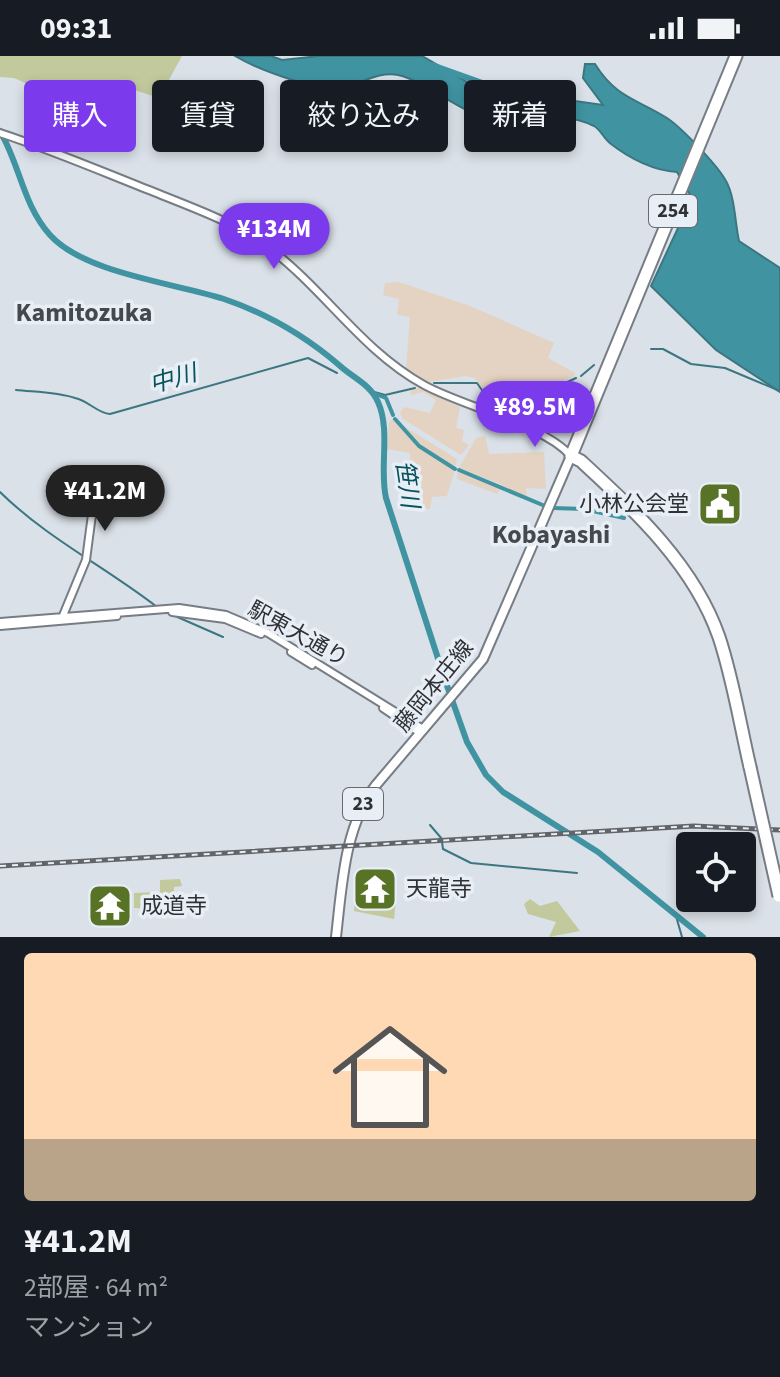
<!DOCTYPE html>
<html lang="ja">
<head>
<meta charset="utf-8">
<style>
	body { margin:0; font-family:"Source Sans 3","Noto Sans JP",sans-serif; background:#242831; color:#f1f3f6; height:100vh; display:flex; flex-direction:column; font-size:30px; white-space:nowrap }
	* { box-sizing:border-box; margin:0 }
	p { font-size:26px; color:#9ea1a6 }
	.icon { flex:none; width:44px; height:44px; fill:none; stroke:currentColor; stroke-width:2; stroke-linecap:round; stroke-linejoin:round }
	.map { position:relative; height:881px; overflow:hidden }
	.details { display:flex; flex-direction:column; background:#171b24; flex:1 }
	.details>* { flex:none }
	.hud { position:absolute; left:24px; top:24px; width:732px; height:72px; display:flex; gap:16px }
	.fabs { position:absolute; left:676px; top:776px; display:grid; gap:16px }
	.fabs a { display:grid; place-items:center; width:80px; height:80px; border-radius:8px; background:#171b24; box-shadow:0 4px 12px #0003; font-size:40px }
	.price { position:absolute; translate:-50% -68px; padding:0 18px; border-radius:28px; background:#7c3aed; color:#fff; font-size:26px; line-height:52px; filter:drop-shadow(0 2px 4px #0008) }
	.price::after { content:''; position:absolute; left:50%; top:48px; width:24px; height:18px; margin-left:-12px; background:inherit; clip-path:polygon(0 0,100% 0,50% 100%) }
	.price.selected { background:#222; color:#fff }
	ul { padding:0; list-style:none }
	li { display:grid; align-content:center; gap:16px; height:424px; padding:0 24px }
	li span { display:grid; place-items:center; height:248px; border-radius:8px; color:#555 }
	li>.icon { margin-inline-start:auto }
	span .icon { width:144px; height:144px; fill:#fffc; stroke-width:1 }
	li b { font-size:34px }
	.pill { padding:0 28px; border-radius:8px; background:#171b24; box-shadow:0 4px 12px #0003; font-size:28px; line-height:72px }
	.pill.selected { background:#7c3aed; color:#fff }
	.status { display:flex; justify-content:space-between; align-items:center; height:56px; padding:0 40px; background:#171b24; direction:ltr }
	.status svg { height:22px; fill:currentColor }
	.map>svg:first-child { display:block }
</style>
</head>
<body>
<div class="status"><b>09:31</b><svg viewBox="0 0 49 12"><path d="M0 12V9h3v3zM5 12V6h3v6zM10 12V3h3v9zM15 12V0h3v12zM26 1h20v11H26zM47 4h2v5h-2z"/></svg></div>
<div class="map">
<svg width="780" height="881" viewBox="0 0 780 881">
	<rect width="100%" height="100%" fill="#dae1e8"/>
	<path fill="#e4d3c2" d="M 399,226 L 470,250 L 554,287 L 548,302 L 575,317 L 574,320 L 540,335 L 483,333 L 475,322 L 466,320 L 428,326 L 406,314 L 410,261 L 397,259 L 399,243 L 383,239 L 385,227 Z
		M 419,332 L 460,351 L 456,372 L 464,374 L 462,385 L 469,389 L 461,399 L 403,363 L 400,357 L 404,351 L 430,357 L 436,344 L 423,336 L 411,339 L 410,335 Z
		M 394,362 L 418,390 L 455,413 L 447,440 L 432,441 L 430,453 L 412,452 L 410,448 L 410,397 L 387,393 L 389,366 Z
		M 397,366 L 457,403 L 455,411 L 419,389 Z
		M 485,380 L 489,398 L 544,396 L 546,433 L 526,432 L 527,443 L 500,428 L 459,412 L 476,382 Z
		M 458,414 L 500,429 L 501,431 L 497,438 L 457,423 Z"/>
	<path fill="#c2c99d" d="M 0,0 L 182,0 L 159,42 L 107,25 L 90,32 L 30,29 L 14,22 L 0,21 Z
		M 180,823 L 182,830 L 174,831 L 175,853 L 134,852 L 134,837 L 160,836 L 160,824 Z
		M 356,835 L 396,843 L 394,863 L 354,855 Z
		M 530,843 L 540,850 L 557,845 L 580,875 L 549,881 L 556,866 L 528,858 L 524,848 Z"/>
	<path fill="#4094a2" stroke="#3b7681" stroke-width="2" d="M 235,0 L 271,0 L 282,4 L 319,0 L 422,0 L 476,31 L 603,49 L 583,22 L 585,8 L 595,8 C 616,42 637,43 667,62 C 682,72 718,110 726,125 C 735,141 735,167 739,185 L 780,212 L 780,336 L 716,294 L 651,230 L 692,142 L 677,116 C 654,115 629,102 611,88 C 604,83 601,74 594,70 C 562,54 526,65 492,62 C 463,60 429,26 398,19 C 380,15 362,27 346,31 C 321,38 257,13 235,0 Z"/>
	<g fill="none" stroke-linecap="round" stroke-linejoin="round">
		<path stroke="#3b7681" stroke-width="2" d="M 651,293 L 663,293 L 691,308 L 725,312 L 780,335
			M 581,320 L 594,309
			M 434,327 L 477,327 L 484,337 L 541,338 L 576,322
			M 16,334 C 35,336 57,336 75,342 C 89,345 97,357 110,358 L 308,302 L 337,317
			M 371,335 L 385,339 L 415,332
			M 0,436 C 48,483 104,510 157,551
			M 166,556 L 223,581
			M 430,769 L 442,783
			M 442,786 L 443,793 L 471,807 L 577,817
			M 676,860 L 682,881"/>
		<path stroke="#4094a2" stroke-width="4" d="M 373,337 L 386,342 L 393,359
			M 395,363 L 419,390 L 455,413
			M 459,414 L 545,450
			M 553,452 L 584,453 L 624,462"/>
		<path stroke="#4094a2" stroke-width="6" d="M 432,9 L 516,39
			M 0,75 C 20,109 23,149 50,179 C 84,217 174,227 224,243 C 268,258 304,279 339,309 C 353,322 370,328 378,346 C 391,375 379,412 386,442 L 445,624 L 467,686 L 486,719 L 503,736 L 598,796 L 703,881"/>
		<g stroke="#777d84" stroke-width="10">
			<path id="minor" d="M 0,77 C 52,94 103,116 154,136 C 193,152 235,166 269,192 C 325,234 361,294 424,329 C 464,351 543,368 571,400
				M 172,556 L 225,563 L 261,578
				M 62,562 L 86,504 L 93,451
				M 0,566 L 179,552 L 226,559 L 268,577 L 423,673
				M 0,570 L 117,560
				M 291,596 L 312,609
				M 383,652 L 420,677"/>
		</g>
		<g stroke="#777d84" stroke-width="12">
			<path id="major" d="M 336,881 C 342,830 344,771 376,729 L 483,603 L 571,400"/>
		</g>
		<g stroke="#777d84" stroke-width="15">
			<path id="highway" d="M 571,400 L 736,0
				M 571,400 L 581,405 C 635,455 694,509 719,581 C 733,623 740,668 750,711"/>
		</g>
		<use href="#minor" stroke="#fff" stroke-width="6"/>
		<use href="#major" stroke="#fff" stroke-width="8"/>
		<use href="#highway" stroke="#fff" stroke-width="11"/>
		<g stroke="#616468" stroke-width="5">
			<path id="rail" d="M 0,810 L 694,770 L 780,774"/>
		</g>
		<use href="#rail" stroke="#e7eef6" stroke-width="2" stroke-dasharray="6" stroke-linecap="butt"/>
		<g stroke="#777d84" stroke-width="15" stroke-linecap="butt">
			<path id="highway-bridge" d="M 750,711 L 779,840"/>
		</g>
		<use href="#highway-bridge" stroke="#fff" stroke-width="11"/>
	</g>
	<defs>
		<g id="civic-square" transform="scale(2.3)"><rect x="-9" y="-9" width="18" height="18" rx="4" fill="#597326" stroke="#e7eef6"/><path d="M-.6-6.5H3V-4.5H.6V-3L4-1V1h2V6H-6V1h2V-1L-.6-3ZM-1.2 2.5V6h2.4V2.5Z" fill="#fff"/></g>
		<g id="temple-square" transform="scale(2.3)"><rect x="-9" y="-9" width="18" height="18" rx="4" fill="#597326" stroke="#e7eef6"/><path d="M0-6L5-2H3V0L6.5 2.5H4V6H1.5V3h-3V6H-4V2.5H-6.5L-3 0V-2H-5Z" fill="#fff"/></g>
	</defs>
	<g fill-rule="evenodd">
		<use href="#civic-square" x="720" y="448"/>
		<use href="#temple-square" x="375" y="833"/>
		<use href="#temple-square" x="110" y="850"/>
	</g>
	<g text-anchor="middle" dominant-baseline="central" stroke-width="7" stroke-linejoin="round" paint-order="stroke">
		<g fill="#e7eef6" stroke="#666a6e" stroke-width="2">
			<rect x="649" y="139" width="48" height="32" rx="6"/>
			<rect x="343" y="732" width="40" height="32" rx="6"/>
		</g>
		<g font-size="20" font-weight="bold" fill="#2f3134">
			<text x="673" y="155">254</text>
			<text x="363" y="748">23</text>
		</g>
		<g font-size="22" fill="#2f3134" stroke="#e7eef6" text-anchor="start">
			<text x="689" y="448" text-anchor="end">小林公会堂</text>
			<text x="406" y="833">天龍寺</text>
			<text x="141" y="850">成道寺</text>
		</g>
		<g font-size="22" fill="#2f3134" stroke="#e7eef6">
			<text transform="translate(298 578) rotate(29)">駅東大通り</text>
			<text transform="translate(434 630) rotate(-51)">藤岡本庄線</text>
		</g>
		<g font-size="24" font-style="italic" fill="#07525d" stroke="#e7eef6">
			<text transform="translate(173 323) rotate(-16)">中川</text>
			<text transform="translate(407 428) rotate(82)">笹川</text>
		</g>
		<g font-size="26" font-weight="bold" fill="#444950" stroke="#e7eef6">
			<text x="84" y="256">Kamitozuka</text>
			<text x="551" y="478">Kobayashi</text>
		</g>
	</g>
</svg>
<div class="fabs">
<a><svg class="icon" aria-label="locate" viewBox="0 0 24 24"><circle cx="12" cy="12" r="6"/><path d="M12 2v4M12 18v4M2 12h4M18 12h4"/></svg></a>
</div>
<b class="price" style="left:274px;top:215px">¥134M</b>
<b class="price" style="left:535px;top:393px">¥89.5M</b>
<b class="price selected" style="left:105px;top:477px">¥41.2M</b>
<div class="hud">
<a class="pill selected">購入</a>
<a class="pill">賃貸</a>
<a class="pill">絞り込み</a>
<a class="pill">新着</a>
</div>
</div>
<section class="details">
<ul>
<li><span style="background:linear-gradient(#ffd9b3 75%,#b9a48a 0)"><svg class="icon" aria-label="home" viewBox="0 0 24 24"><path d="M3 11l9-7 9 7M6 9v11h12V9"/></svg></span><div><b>¥41.2M</b><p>2部屋 · 64 m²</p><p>マンション</p></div></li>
</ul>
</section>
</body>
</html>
